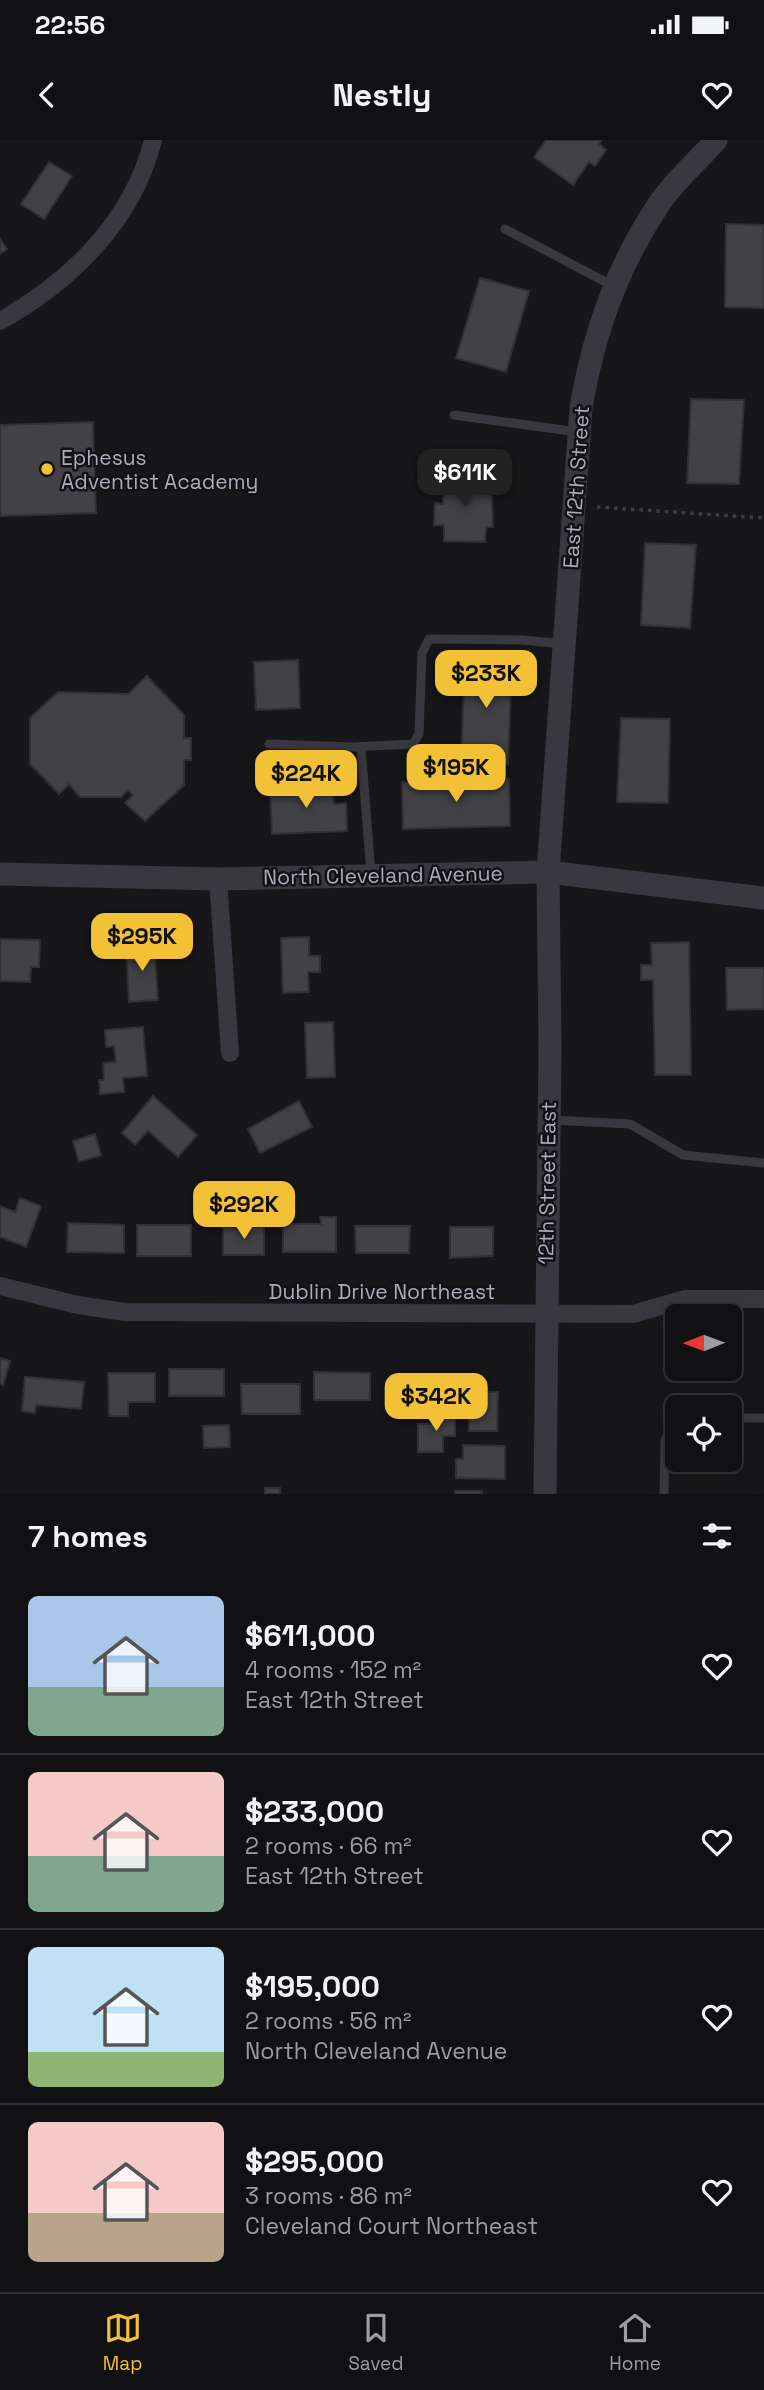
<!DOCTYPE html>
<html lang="en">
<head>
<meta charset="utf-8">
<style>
	body { margin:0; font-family:"Space Grotesk",sans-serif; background:#1a1a1c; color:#f1f3f6; height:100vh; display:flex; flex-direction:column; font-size:26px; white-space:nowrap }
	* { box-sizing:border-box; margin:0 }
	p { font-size:23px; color:#9c9da0 }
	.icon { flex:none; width:38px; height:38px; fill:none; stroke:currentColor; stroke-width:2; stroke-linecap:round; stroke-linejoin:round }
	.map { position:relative; height:1354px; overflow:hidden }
	.details { display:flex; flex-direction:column; background:#111113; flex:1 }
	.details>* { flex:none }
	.needle { width:46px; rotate:269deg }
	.buttons { position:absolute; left:665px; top:1164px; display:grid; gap:14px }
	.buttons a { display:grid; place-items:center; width:77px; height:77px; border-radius:10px; background:#111113; box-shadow:0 7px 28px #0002,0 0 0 2px #303133; font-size:35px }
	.price { position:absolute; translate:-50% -60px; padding:0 16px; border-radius:14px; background:#f2c135; color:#111; font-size:23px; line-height:46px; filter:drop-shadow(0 2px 4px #0008) }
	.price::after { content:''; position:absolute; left:50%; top:42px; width:21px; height:16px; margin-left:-10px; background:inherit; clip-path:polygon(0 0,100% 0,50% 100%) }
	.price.active { background:#222; color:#fff }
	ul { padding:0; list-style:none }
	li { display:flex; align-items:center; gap:21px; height:175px; padding:0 28px }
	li+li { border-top:2px solid #303133 }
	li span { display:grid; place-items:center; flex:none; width:196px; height:140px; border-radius:10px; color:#555 }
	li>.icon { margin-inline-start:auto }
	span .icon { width:84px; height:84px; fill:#fffc; stroke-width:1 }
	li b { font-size:30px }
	h2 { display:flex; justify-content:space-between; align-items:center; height:84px; padding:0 28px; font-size:30px }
	.status { display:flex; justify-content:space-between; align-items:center; height:49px; padding:0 35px; background:#111113; direction:ltr }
	.status svg { height:19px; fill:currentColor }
	header { display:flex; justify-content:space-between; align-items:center; height:91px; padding:0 28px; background:#111113; font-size:32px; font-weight:700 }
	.menu { display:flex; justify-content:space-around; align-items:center; height:98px; border-top:2px solid #303133; background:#111113; font-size:19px; color:#9c9da0 }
	.menu a { display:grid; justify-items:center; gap:4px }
	.menu .active { color:#f2c135 }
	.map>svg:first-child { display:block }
</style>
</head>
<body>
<div class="status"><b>22:56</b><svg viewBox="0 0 49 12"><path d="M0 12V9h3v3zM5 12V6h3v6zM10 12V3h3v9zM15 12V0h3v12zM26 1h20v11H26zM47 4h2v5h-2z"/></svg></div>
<header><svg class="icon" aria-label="back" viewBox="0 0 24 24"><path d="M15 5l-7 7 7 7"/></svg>Nestly<svg class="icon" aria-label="heart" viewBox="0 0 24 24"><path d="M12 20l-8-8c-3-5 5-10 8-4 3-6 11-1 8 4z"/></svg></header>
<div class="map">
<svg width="764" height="1354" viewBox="0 0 764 1354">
	<rect width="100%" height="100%" fill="#171719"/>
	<path fill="#414146" stroke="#313135" stroke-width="2" d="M 546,0 L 602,0 L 599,4 L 606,10 L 595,26 L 589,22 L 573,45 L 534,17 Z
		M 49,22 L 72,36 L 44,79 L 21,64 Z
		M 726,84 L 764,85 L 764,168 L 725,167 Z
		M 0,99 L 7,109 L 0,114 Z
		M 480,138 L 529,151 L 506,232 L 456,218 Z
		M 691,259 L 744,260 L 739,344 L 687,343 Z
		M 93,282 L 96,373 L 0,376 L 0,285 Z
		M 444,336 L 491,337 L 493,387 L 486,387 L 485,402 L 444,401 L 444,385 L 434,385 L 435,363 L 443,364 Z
		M 645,403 L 696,405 L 690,488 L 641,485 Z
		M 465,517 L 512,518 L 508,624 L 461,623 Z
		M 298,520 L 300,568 L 256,570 L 254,522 Z
		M 147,536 L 184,575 L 184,598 L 191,598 L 191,620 L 184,620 L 184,645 L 145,681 L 125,663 L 133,655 L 128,650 L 121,657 L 80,657 L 69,644 L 59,654 L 30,624 L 30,578 L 58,552 L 128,554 Z
		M 621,578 L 670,579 L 668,663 L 617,662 Z
		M 509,639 L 510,686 L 403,689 L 402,642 Z
		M 333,645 L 334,664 L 346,663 L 347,691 L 272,694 L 270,648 Z
		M 309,797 L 309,816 L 320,816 L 320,832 L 308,832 L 309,852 L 283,853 L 281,798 Z
		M 0,799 L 40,800 L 39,827 L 31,827 L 30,842 L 0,841 Z
		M 689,802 L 691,935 L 655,935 L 653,840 L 641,840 L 641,825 L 652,825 L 651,803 Z
		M 154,804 L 158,860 L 129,862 L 126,806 Z
		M 726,828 L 764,828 L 764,869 L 727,870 Z
		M 333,882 L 335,937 L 307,938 L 305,883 Z
		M 143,887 L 147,936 L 123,938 L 124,952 L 100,954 L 99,940 L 104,940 L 103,923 L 116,922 L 114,906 L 106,907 L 105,890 Z
		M 153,956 L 197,995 L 178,1017 L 148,991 L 135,1005 L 122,993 Z
		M 299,961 L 312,987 L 260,1013 L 248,989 Z
		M 95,994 L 101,1015 L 79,1022 L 73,1001 Z
		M 20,1058 L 41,1066 L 26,1107 L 0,1097 L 0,1066 L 15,1072 Z
		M 320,1077 L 336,1077 L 336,1112 L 283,1112 L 283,1084 L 321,1084 Z
		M 68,1083 L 124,1085 L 124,1113 L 67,1112 Z
		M 137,1085 L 191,1085 L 191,1116 L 137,1116 Z
		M 355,1086 L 410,1086 L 409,1113 L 356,1113 Z
		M 223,1087 L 264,1087 L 264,1115 L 223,1115 Z
		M 450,1087 L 493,1087 L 493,1116 L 450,1118 Z
		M 0,1218 L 10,1221 L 3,1245 L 0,1244 Z
		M 169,1229 L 224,1229 L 224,1256 L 169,1256 Z
		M 314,1232 L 370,1233 L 370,1260 L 314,1260 Z
		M 108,1233 L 155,1233 L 155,1262 L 128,1262 L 128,1276 L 109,1276 Z
		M 25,1237 L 84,1242 L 81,1269 L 36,1265 L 35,1273 L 22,1271 Z
		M 241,1244 L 300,1244 L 300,1274 L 242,1274 Z
		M 469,1252 L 498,1252 L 497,1291 L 469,1291 Z
		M 435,1272 L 455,1272 L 455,1296 L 443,1296 L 443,1312 L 418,1312 L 418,1284 L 435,1284 Z
		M 229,1285 L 230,1307 L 204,1308 L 203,1286 Z
		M 463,1305 L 505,1306 L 505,1339 L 456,1338 L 456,1319 L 463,1319 Z
		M 265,1348 L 280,1348 L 280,1354 L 265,1354 Z
		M 455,1351 L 482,1351 L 482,1354 L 455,1354 Z"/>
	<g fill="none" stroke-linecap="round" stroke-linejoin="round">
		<path stroke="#3e3f45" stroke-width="3.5" stroke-dasharray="3.5 5" stroke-linecap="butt" d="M 597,367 L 764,378"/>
		<path stroke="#38383e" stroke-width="9" d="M 505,89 L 615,147
			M 454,275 L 578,292
			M 269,604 L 353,607 L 413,604 L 419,594 L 422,513 L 429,499 L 523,500 L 563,504
			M 361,607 L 371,734
			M 551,980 L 630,984 L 683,1015 L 764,1023
			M 730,1278 L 764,1278
			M 664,1354 L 665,1300 L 677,1281"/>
		<path stroke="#38383e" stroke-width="18" d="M 0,181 C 70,142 133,81 153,0
			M 218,739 L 230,913
			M 0,1146 L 78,1165 L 125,1172 L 633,1174 L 685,1159 L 764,1159"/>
		<path stroke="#38383e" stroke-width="23" d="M 0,734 L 218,739 L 548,732 L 764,758
			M 545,1354 L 550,907 L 548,732 L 581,268 C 593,195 618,125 659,64 C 674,41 698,21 716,0"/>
	</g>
	<circle fill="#f2c135" stroke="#121214" stroke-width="2.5" cx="47" cy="329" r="7"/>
	<g text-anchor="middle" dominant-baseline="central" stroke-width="5" stroke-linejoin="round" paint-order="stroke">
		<g font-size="21" fill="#a9acb9" stroke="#121214" text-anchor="start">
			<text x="61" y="317">Ephesus<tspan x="61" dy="24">Adventist Academy</tspan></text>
		</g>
		<g font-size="21" fill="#a9acb9" stroke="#121214">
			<text transform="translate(576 347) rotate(-86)">East 12th Street</text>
			<text transform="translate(383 735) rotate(-1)">North Cleveland Avenue</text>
			<text transform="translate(547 1043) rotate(-89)">12th Street East</text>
			<text x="382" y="1151">Dublin Drive Northeast</text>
		</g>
	</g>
</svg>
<div class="buttons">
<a><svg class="needle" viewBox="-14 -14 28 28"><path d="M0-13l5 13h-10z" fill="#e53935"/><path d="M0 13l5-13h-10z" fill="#9c9da0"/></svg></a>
<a><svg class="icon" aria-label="locate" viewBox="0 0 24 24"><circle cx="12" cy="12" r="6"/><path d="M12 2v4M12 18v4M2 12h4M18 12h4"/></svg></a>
</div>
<b class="price active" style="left:465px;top:369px">$611K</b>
<b class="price" style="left:486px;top:570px">$233K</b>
<b class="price" style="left:456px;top:664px">$195K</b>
<b class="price" style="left:306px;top:670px">$224K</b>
<b class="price" style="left:142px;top:833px">$295K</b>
<b class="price" style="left:244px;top:1101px">$292K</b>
<b class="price" style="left:436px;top:1293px">$342K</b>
</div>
<section class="details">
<h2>7 homes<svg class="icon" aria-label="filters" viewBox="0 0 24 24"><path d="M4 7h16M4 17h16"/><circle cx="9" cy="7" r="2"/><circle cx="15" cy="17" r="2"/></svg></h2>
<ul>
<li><span style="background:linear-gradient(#a9c7e8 65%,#7fa58c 0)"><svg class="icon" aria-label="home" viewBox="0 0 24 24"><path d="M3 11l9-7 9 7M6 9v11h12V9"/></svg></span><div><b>$611,000</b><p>4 rooms · 152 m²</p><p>East 12th Street</p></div><svg class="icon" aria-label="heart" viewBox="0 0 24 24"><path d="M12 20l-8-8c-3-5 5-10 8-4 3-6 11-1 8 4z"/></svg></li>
<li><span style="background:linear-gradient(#f6c9c9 60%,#7fa58c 0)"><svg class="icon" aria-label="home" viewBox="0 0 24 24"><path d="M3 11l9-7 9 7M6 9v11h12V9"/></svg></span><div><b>$233,000</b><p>2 rooms · 66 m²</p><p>East 12th Street</p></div><svg class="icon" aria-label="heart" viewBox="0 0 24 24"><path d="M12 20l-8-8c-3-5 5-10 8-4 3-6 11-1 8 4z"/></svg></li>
<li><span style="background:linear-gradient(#bfe0f5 75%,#8fb573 0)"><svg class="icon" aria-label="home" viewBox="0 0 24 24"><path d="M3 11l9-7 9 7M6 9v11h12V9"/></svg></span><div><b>$195,000</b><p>2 rooms · 56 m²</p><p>North Cleveland Avenue</p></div><svg class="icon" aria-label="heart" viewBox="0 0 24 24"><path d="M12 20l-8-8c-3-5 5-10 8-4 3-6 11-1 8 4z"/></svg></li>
<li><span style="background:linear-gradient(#f6c9c9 65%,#b9a48a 0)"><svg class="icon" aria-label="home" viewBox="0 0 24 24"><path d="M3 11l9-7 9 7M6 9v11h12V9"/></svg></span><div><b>$295,000</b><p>3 rooms · 86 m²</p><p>Cleveland Court Northeast</p></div><svg class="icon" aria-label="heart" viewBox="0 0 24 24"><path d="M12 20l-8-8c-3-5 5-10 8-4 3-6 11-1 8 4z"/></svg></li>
</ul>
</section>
<nav class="menu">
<a class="active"><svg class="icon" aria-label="map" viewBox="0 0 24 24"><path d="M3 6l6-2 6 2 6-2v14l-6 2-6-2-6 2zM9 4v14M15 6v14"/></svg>Map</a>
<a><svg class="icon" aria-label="saved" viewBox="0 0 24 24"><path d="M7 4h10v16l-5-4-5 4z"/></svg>Saved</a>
<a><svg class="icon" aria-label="home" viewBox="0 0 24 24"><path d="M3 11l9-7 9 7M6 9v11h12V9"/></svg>Home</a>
</nav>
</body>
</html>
